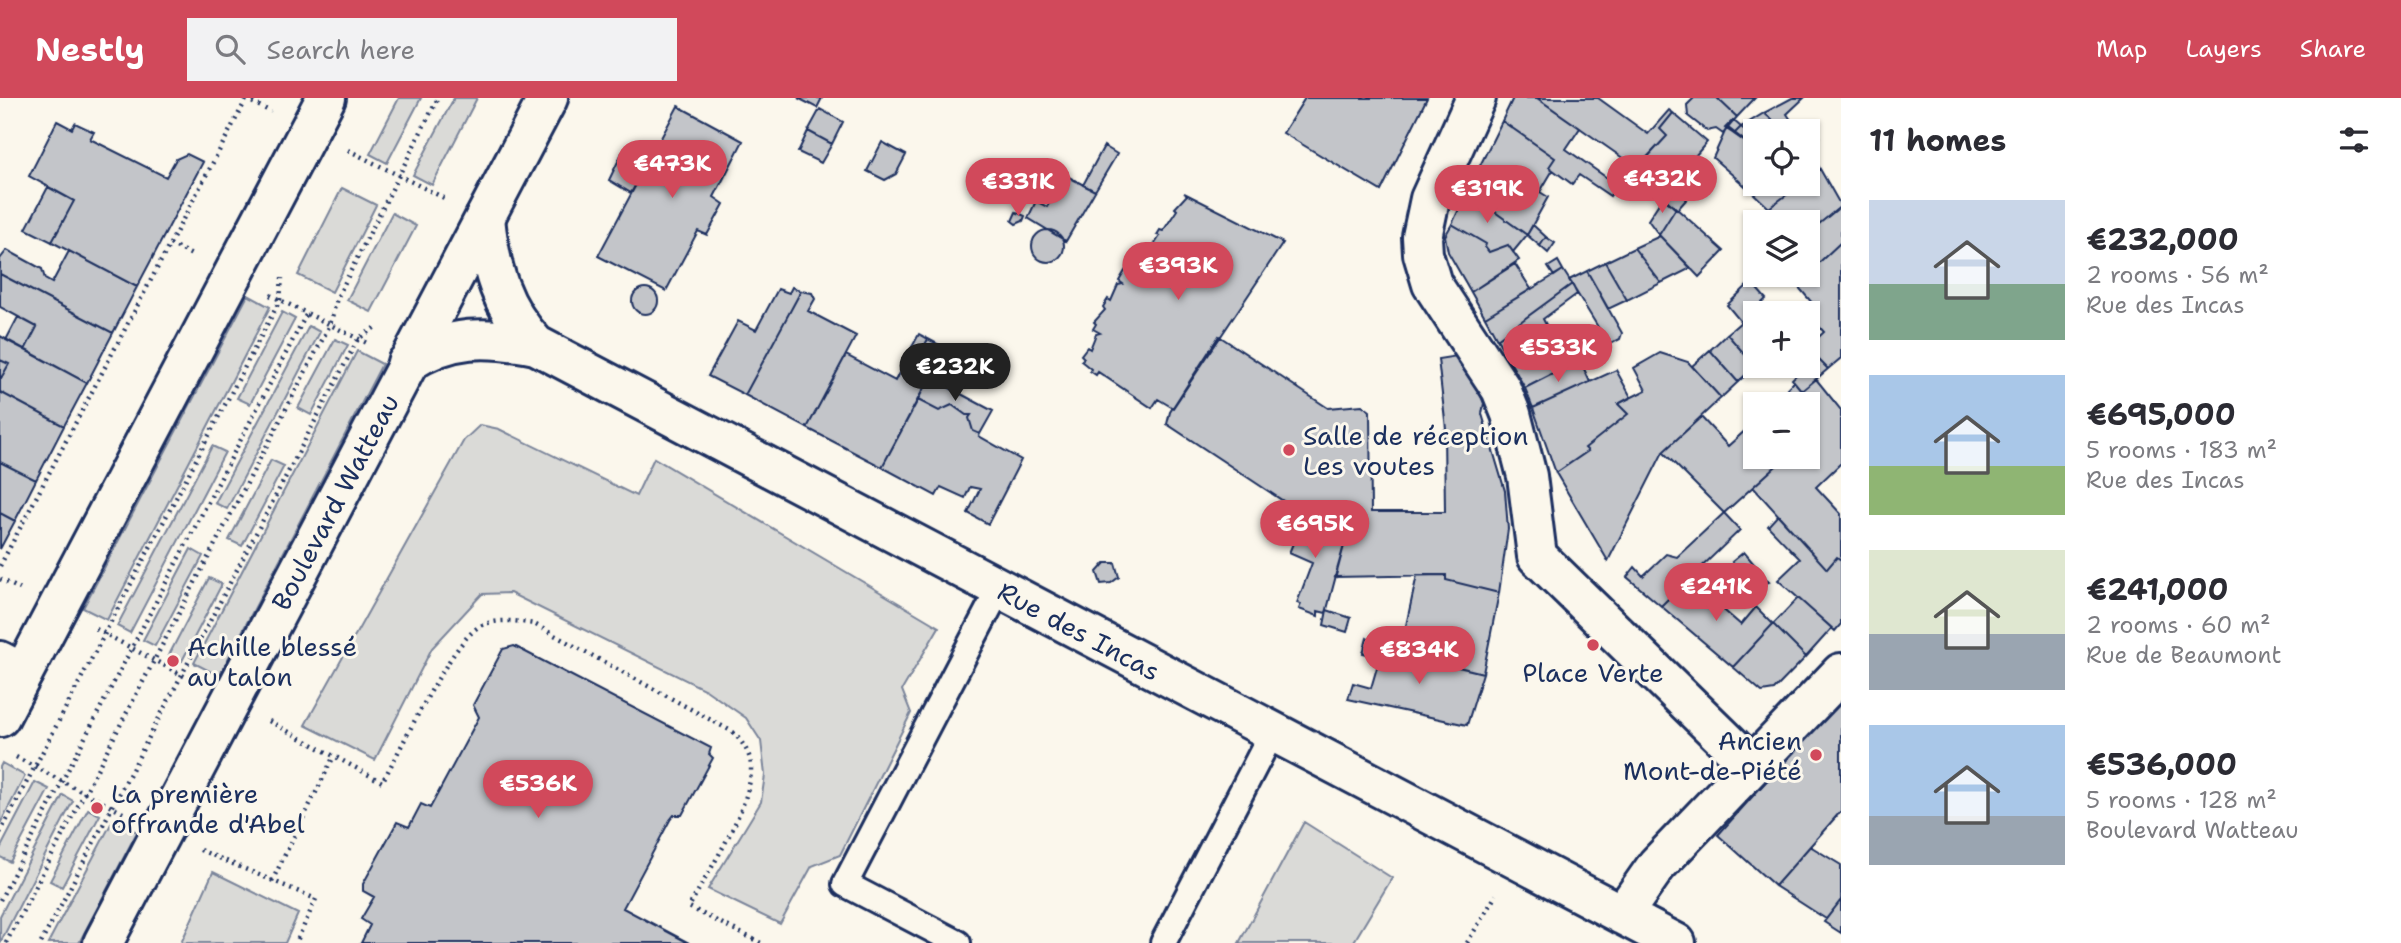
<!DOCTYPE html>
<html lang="en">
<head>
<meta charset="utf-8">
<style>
	body { margin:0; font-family:"Shantell Sans",sans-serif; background:#f2f2f3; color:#2b2b33; height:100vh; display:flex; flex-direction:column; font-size:26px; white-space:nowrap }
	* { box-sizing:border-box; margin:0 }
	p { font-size:23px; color:#7c7c81 }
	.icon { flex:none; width:38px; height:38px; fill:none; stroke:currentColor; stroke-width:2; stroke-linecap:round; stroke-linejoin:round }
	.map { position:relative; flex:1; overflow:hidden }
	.side { display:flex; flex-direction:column; background:#fff; width:560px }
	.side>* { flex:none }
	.tools { position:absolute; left:1743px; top:21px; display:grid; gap:14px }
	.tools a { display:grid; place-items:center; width:77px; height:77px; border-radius:0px; background:#fff; box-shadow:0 2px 5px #0004; font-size:35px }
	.price { position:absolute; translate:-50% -60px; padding:0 16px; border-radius:24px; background:#d1495b; color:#fff; font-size:23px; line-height:46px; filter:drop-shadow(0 2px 4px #0008) }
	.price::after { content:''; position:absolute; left:50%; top:42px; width:21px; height:16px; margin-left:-10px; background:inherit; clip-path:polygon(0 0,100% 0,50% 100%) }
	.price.selected { background:#222; color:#fff }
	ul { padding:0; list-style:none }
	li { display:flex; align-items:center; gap:21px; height:175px; padding:0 28px }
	li span { display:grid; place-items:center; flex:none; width:196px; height:140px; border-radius:0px; color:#555 }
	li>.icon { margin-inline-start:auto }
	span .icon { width:84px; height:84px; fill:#fffc; stroke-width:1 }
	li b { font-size:30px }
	h2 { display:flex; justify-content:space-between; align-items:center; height:84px; padding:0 28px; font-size:30px }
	header { display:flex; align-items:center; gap:42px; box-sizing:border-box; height:98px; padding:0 35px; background:#d1495b; color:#fff }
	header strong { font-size:33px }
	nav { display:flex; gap:38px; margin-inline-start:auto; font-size:24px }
	.search { width:490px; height:63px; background:#f2f2f3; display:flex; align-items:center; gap:18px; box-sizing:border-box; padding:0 24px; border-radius:0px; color:#7c7c81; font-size:26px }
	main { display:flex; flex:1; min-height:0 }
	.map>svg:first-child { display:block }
</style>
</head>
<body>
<header>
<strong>Nestly</strong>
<div class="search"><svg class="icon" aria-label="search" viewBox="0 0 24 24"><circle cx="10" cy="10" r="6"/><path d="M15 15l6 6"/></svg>Search here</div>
<nav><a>Map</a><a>Layers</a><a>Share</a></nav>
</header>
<main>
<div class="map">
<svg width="1841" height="845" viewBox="0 0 1841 845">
	<rect width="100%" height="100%" fill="#fbf7ec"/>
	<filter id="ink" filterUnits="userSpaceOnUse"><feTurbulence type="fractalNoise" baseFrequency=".0143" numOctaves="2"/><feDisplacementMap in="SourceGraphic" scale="14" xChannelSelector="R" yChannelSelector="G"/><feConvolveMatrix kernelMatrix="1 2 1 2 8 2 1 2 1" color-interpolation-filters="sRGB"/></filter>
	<g filter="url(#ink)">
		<path fill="#dadad7" stroke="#7a849a" stroke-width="2" d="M 399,0 L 421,0 L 387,65 L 370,56 Z
			M 454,0 L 477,0 L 432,87 L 413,77 Z
			M 342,90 L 376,107 L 332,194 L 298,177 Z
			M 392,115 L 416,128 L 371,214 L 347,202 Z
			M 248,197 L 270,209 L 107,522 L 83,510 Z
			M 282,214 L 295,221 L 250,306 L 237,300 Z
			M 309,228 L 320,234 L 227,411 L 215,405 Z
			M 335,241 L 348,247 L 311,317 L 298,310 Z
			M 357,253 L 382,266 L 219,578 L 194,565 Z
			M 480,327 L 499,331 L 636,398 L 654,360 L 939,529 L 902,592 L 911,615 L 840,757 L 812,768 L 780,826 L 708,791 L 761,704 L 765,677 L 761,643 L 746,620 L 706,592 L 510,495 L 482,496 L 432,550 L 375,662 L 305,627 L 464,342 Z
			M 212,348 L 225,354 L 130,535 L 117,528 Z
			M 271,362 L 284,368 L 242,448 L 229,442 Z
			M 191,451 L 203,458 L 155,548 L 143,542 Z
			M 209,480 L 222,486 L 182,563 L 169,557 Z
			M 2,665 L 25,678 L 0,726 L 0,669 Z
			M 35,684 L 49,691 L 10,764 L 0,759 L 0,751 Z
			M 63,697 L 73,703 L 0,845 L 0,818 Z
			M 88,711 L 100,717 L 62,789 L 50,783 Z
			M 113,722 L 137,734 L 79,845 L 48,845 Z
			M 1304,724 L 1392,780 L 1353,845 L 1239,845 Z
			M 213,774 L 298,816 L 285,845 L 181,845 Z"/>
		<path fill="#c3c5c9" stroke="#1b2f5e" stroke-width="2" d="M 798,0 L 822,0 L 817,10 Z
			M 1305,0 L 1427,0 L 1381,93 L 1283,35 Z
			M 1513,0 L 1537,0 L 1580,30 L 1566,51 L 1617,87 L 1610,98 L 1579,77 L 1572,86 L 1549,69 L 1555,60 L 1502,23 Z
			M 1537,0 L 1598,0 L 1648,36 L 1669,12 L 1673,15 L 1660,31 L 1667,38 L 1637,70 Z
			M 1694,0 L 1717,0 L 1737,19 L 1723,36 L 1716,31 L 1707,33 L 1688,18 L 1687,7 Z
			M 1717,0 L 1755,0 L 1737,19 Z
			M 1792,0 L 1804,0 L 1787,16 L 1797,31 L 1785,33 L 1764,15 Z
			M 678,8 L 743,43 L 714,99 L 724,106 L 707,137 L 698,133 L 666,193 L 598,158 Z
			M 820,11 L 843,24 L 832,46 L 808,33 Z
			M 1673,15 L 1707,44 L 1661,98 L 1633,75 L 1667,38 L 1660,31 Z
			M 1764,15 L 1785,33 L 1753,31 L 1749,35 L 1741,29 Z
			M 1733,22 L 1741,29 L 1734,36 L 1725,30 Z
			M 57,23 L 72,31 L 75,25 L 94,34 L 90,41 L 166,79 L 176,61 L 187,56 L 203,64 L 137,189 L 52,144 L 74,103 L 29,78 Z
			M 1502,23 L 1555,60 L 1549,69 L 1553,72 L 1540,94 L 1548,99 L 1527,137 L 1467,94 Z
			M 1806,24 L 1819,39 L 1808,49 L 1808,33 L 1795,33 Z
			M 1727,29 L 1755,51 L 1755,86 L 1762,86 L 1752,94 L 1713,60 Z
			M 1741,29 L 1749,35 L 1753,31 L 1756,33 L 1755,51 L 1734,36 Z
			M 808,33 L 832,46 L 821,65 L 798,54 Z
			M 882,44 L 906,57 L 896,76 L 885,82 L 867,73 Z
			M 1104,48 L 1117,56 L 1095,93 L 1083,87 Z
			M 1808,49 L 1820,71 L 1808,80 Z
			M 622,55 L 647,67 L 631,95 L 609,82 Z
			M 1820,71 L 1841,108 L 1808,135 L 1808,124 L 1755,124 L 1755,139 L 1748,131 L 1769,110 L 1801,86 L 1808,86 L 1808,80 Z
			M 1065,77 L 1095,93 L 1066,143 L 1028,120 L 1036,103 L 1047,109 Z
			M 1678,78 L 1694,93 L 1677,112 L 1661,98 Z
			M 1762,86 L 1801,86 L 1769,110 L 1752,94 Z
			M 48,89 L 74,103 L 52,144 L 26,131 Z
			M 1467,94 L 1527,137 L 1513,154 L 1508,147 L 1489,154 L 1485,149 L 1486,146 L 1452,126 Z
			M 1184,95 L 1283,145 L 1173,310 L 1158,301 L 1152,310 L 1098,274 L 1096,277 L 1090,273 L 1091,271 L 1081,263 L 1084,260 L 1081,257 L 1087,249 L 1090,251 L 1096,236 L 1100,235 L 1093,231 L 1096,226 L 1094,224 L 1105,212 L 1103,209 L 1108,201 L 1111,203 L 1118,187 L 1123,186 L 1119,183 L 1128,168 L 1136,174 L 1160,138 L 1157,137 L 1160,132 L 1163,133 L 1177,112 L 1175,110 L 1187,97 Z
			M 1663,99 L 1676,110 L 1659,137 L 1648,122 Z
			M 1841,108 L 1841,144 L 1808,175 L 1808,135 Z
			M 1676,110 L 1724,153 L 1699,179 L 1659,137 Z
			M 1016,114 L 1025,118 L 1023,123 L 1016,126 L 1012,123 Z
			M 1452,126 L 1486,146 L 1485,149 L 1489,154 L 1508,147 L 1519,162 L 1471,194 L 1448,154 L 1445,138 Z
			M 1533,127 L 1546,139 L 1540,148 L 1527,137 Z
			M1032 148a16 16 0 1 1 32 0a16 16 0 1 1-32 0Z
			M 1660,138 L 1691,170 L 1661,185 L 1634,150 Z
			M 1546,139 L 1555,145 L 1548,155 L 1540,148 Z
			M 1841,144 L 1841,260 L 1828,271 L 1815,258 L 1808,265 L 1808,249 L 1824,234 L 1805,213 L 1813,206 L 1796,186 Z
			M 1634,150 L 1661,185 L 1627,202 L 1605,164 Z
			M 7,152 L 42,171 L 45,181 L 52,185 L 69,153 L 137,189 L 113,235 L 0,176 L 0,161 Z
			M 1558,163 L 1563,172 L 1554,178 L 1548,169 Z
			M 1605,164 L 1627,202 L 1608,211 L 1587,173 Z
			M 1515,166 L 1531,191 L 1485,219 L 1471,194 Z
			M 1563,172 L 1572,186 L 1497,241 L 1485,219 Z
			M 1587,173 L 1622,235 L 1620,241 L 1609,247 L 1569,182 Z
			M 0,176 L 113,235 L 87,285 L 25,252 L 37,229 L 0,209 Z
			M 1788,177 L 1806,177 L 1796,186 Z
			M 1751,184 L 1766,201 L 1741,224 L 1727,207 Z
			M 1572,186 L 1577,196 L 1543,221 L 1553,240 L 1580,262 L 1525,290 L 1497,241 Z
			M 792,189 L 801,193 L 745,297 L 708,278 L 738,223 L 756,232 L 778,191 L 789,195 Z
			M632 203a13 13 0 1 1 26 0a13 13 0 1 1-26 0Z
			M 801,193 L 812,195 L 815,201 L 808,213 L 856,238 L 807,330 L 745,297 Z
			M 18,219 L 37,229 L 25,252 L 6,242 Z
			M 1741,224 L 1755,239 L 1755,268 L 1727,236 Z
			M 919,236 L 928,241 L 921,254 L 912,249 Z
			M 1727,236 L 1755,268 L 1738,284 L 1710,252 Z
			M 0,238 L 87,285 L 64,328 L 0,294 L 0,282 L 9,266 L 0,262 Z
			M 1219,238 L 1328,310 L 1362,307 L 1370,313 L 1371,414 L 1445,414 L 1444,332 L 1446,331 L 1438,261 L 1463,257 L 1484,305 L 1482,316 L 1505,393 L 1508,431 L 1499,495 L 1446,482 L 1446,477 L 1335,479 L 1345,444 L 1167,326 L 1170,314 Z
			M 928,241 L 945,250 L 882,369 L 807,330 L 846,257 L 895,283 L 912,249 L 921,254 Z
			M 1710,252 L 1738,284 L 1721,300 L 1692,268 Z
			M 1660,255 L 1688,264 L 1721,300 L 1663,354 L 1608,463 L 1556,375 L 1588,353 L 1585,350 L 1628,316 L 1618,306 L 1646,292 L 1634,270 Z
			M 1815,258 L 1828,271 L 1802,293 L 1792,281 Z
			M 0,262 L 9,266 L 0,282 Z
			M 1580,262 L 1590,284 L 1533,310 L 1525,290 Z
			M 1616,272 L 1631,299 L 1618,306 L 1628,316 L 1585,350 L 1588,353 L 1556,375 L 1533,310 Z
			M 929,279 L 993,313 L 980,336 L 973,333 L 969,320 L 971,317 L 966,317 L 952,307 L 939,313 L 918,302 Z
			M 1816,281 L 1841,312 L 1841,365 L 1816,389 L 1841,416 L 1841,462 L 1837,459 L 1827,471 L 1753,389 L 1786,359 L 1808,359 L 1808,339 L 1812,336 L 1808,331 L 1808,306 L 1787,305 Z
			M 1794,283 L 1802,293 L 1795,300 L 1787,290 Z
			M 0,294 L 64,328 L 36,382 L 0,364 Z
			M 918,302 L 939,313 L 952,307 L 966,317 L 971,317 L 969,320 L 973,333 L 980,336 L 979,338 L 1021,362 L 988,426 L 968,415 L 980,391 L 970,389 L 965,400 L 941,389 L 936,398 L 882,369 Z
			M 1701,319 L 1728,348 L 1748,330 L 1755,337 L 1755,359 L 1786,359 L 1724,415 L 1663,354 Z
			M 0,364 L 36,382 L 15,423 L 0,415 Z
			M 1291,408 L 1345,444 L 1326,515 L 1318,513 L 1318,518 L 1299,511 L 1301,506 L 1297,505 L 1312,465 L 1289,455 L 1298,433 L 1283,425 Z
			M 0,415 L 15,423 L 0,451 Z
			M 1724,415 L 1740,432 L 1661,508 L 1627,479 L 1635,469 L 1643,478 L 1666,456 L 1677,459 Z
			M 1778,417 L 1827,471 L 1837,459 L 1841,462 L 1841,526 L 1835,533 L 1778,482 L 1800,461 L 1768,428 Z
			M 1744,454 L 1769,484 L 1752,489 L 1732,464 Z
			M 1105,465 L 1115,465 L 1119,479 L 1111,485 L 1101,486 L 1097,474 Z
			M 1417,477 L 1446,477 L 1446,482 L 1499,495 L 1483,575 L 1400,555 Z
			M 1688,481 L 1741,527 L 1756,509 L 1773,526 L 1733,569 L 1661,508 Z
			M 1798,500 L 1832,530 L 1806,559 L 1773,526 Z
			M 1327,512 L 1351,520 L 1347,534 L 1324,527 Z
			M 1773,526 L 1806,559 L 1774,592 L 1762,594 L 1733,569 Z
			M 1367,540 L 1386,551 L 1483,575 L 1467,627 L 1348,601 L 1353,585 L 1371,590 L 1380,559 L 1363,555 Z
			M 514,548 L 711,650 L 709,656 L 713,660 L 682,717 L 674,717 L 670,722 L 623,810 L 689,845 L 361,845 L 370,827 L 361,821 L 374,799 L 363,793 L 363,786 L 397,724 L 409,729 L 421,706 L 430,710 L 479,619 L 473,607 L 503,551 Z
			M 1841,600 L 1841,713 L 1775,788 L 1718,737 Z
			M 1810,748 L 1841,767 L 1841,802 L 1826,821 L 1775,788 Z
			M 1841,802 L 1841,835 L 1824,824 Z"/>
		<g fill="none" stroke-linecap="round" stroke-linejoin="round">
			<g stroke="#1b2f5e" stroke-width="30">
				<path id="service" d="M 958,845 L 845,786 L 999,491
					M 1163,845 L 1272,635"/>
			</g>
			<g stroke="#1b2f5e" stroke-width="44">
				<path id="minor" d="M 1476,0 L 1430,101 L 1422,139 L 1423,156 L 1432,186 L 1501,291 L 1511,316 L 1527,378 L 1537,458 L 1752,668
					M 485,120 C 490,170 501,210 536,247
					M 407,265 C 450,236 487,238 536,247 L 1676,845
					M 0,563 L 23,575
					M 1622,817 L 1657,767 L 1841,575"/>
			</g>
			<g stroke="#1b2f5e" stroke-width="44">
				<path id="secondary" d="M 0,619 L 326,0
					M 103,845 L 548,0"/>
			</g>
			<path stroke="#1b2f5e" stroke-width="4.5" stroke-dasharray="2 5" stroke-linecap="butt" d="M 246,1 L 271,14
				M 348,52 L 446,101
				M 170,146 L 194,158
				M 270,197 L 369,246
				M 0,468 L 247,0
				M 0,481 L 20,491
				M 96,531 L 193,583
				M 269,623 L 382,684 C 402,650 450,545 480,528 C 497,520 517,523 534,526 L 733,634 C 740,642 747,650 750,661 C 759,699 707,775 689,809 L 761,845
				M 16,659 L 123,715
				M 0,735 L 280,202 L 282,180
				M 200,752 L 316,801 L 296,845
				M 272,783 L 334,658
				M 0,802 L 307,215
				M 6,845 L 330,227 L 337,200 L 438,0
				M 41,845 L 358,241 L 377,228
				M 1467,845 L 1496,797"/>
			<use href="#service" stroke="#fbf7ec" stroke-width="24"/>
			<use href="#minor" stroke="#fbf7ec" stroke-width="38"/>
			<use href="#secondary" stroke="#fbf7ec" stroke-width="38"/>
		</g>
	</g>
	<g fill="#d1495b" stroke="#fbf7ec" stroke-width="2.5">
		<circle cx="1289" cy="352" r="7"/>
		<circle cx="1593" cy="547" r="7"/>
		<circle cx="173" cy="563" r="7"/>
		<circle cx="1816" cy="657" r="7"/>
		<circle cx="97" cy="710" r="7"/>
	</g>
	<g text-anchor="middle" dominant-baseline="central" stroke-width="6" stroke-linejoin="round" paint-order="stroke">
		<g font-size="26" fill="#1b2f5e" stroke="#fbf7ec" text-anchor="start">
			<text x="1303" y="337">Salle de réception<tspan x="1303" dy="30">Les voutes</tspan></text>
			<text x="187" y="548">Achille blessé<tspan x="187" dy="30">au talon</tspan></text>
			<text x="1593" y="574" text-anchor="middle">Place Verte</text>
			<text x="1802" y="642" text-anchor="end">Ancien<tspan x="1802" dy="30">Mont-de-Piété</tspan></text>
			<text x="111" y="695">La première<tspan x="111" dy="30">offrande d'Abel</tspan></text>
		</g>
		<g font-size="26" fill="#1b2f5e" stroke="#fbf7ec">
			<text transform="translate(335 404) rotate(-62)">Boulevard Watteau</text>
			<text transform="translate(1079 533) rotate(28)">Rue des Incas</text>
		</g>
	</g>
</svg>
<div class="tools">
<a><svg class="icon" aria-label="locate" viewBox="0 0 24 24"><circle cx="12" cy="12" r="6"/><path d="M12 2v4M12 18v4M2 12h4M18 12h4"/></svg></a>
<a><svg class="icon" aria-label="layers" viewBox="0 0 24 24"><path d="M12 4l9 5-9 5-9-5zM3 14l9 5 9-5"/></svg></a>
<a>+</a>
<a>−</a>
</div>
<b class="price" style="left:672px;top:102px">€473K</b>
<b class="price" style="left:1662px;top:117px">€432K</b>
<b class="price" style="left:1018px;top:120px">€331K</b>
<b class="price" style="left:1487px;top:127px">€319K</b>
<b class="price" style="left:1178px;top:204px">€393K</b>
<b class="price" style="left:1558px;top:286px">€533K</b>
<b class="price selected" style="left:955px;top:305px">€232K</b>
<b class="price" style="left:1315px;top:462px">€695K</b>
<b class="price" style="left:1716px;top:525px">€241K</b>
<b class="price" style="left:1419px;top:588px">€834K</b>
<b class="price" style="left:538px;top:722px">€536K</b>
</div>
<section class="side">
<h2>11 homes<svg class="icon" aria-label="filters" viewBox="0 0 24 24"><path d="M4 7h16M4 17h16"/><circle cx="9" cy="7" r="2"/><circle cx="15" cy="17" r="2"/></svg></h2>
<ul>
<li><span style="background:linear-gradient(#c9d6e8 60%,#7fa58c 0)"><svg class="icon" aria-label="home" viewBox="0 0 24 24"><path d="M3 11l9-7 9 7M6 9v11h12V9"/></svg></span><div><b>€232,000</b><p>2 rooms · 56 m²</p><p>Rue des Incas</p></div></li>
<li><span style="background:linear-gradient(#a9c7e8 65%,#8fb573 0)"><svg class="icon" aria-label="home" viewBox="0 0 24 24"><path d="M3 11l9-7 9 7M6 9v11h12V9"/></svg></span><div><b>€695,000</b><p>5 rooms · 183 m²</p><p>Rue des Incas</p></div></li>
<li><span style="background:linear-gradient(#dfe7d0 60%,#9aa5b1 0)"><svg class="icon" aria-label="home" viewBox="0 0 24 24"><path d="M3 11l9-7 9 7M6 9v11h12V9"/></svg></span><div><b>€241,000</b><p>2 rooms · 60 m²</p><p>Rue de Beaumont</p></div></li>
<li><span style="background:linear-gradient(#a9c7e8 65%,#9aa5b1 0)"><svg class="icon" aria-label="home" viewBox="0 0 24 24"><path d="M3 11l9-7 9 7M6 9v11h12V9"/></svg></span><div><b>€536,000</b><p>5 rooms · 128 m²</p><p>Boulevard Watteau</p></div></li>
</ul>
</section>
</main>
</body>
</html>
